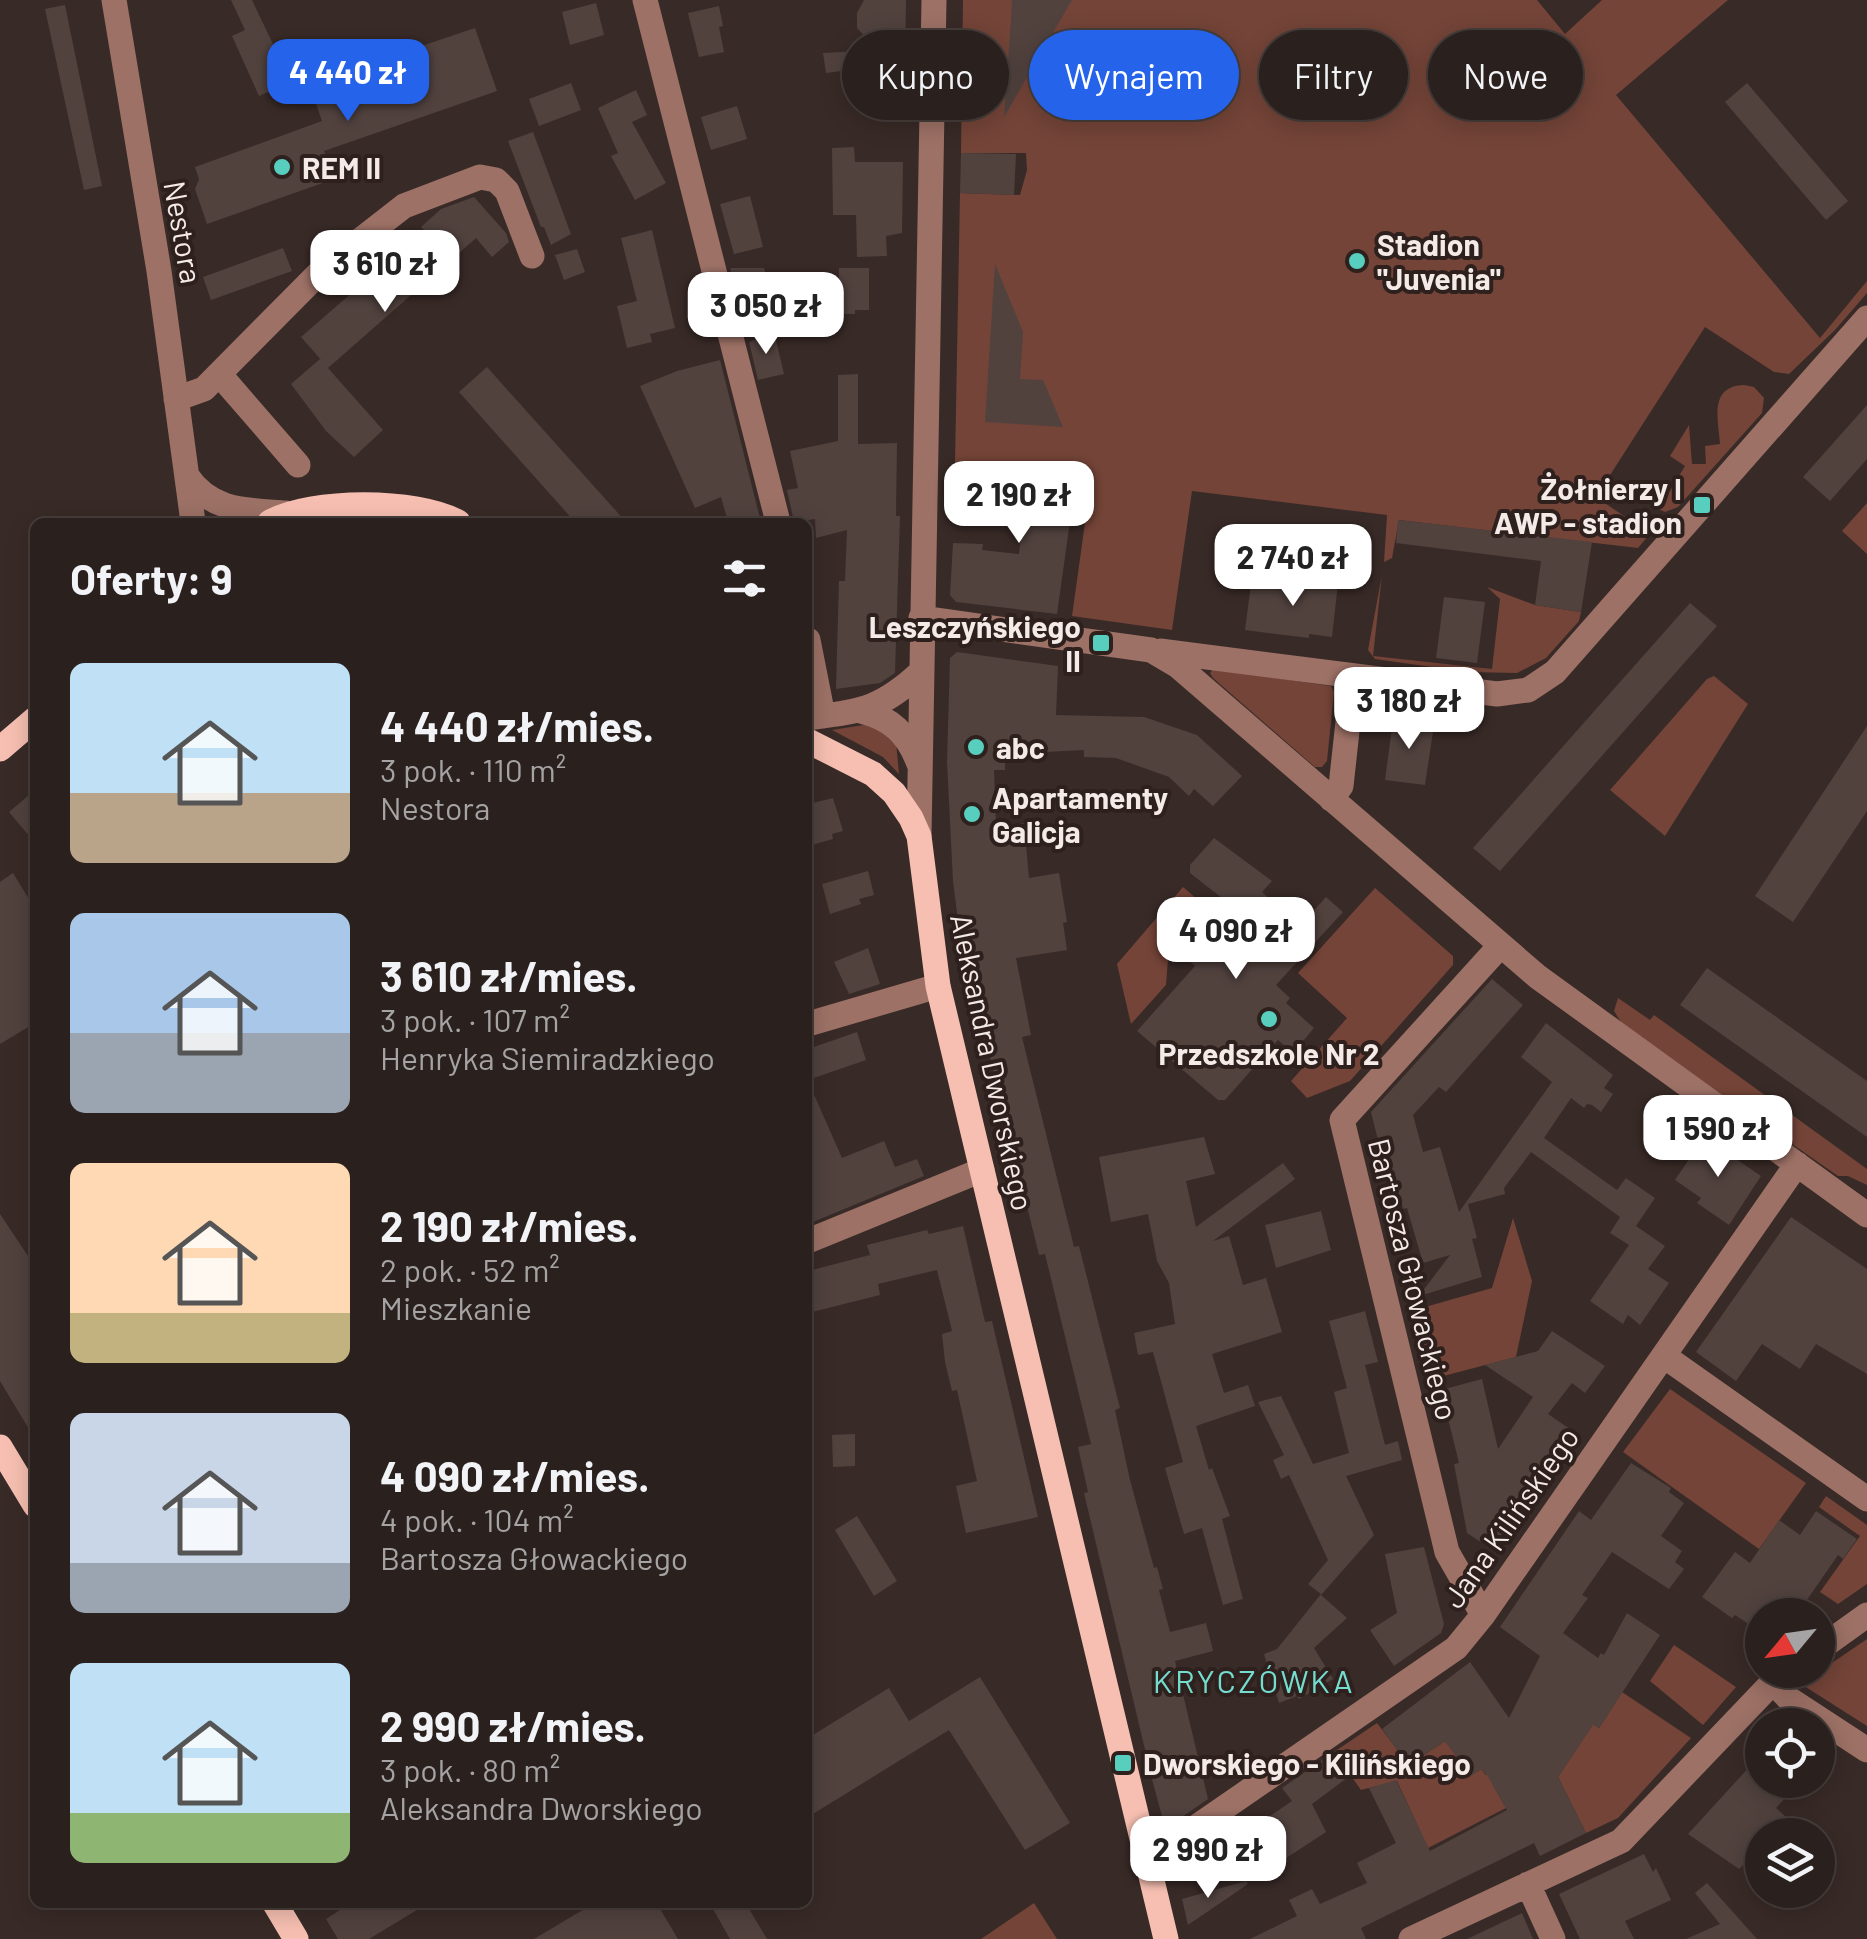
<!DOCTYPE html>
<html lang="pl">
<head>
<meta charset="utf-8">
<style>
	body { margin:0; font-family:Barlow,sans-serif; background:#362d2a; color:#f1f3f6; height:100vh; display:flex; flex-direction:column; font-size:38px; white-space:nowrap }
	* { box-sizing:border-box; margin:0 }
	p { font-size:32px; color:#a5a3a4 }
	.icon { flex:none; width:55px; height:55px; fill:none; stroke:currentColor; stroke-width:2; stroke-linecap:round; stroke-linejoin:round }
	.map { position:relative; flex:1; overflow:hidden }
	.side { position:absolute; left:30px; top:518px; width:782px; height:1390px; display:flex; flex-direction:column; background:#2a201d; border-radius:15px; box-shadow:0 5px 25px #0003,0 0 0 2px #463e3b }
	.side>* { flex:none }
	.guide { position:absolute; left:842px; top:30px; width:872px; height:90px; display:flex; gap:20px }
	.needle { width:65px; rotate:241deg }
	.fabs { position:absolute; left:1745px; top:1598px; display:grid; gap:20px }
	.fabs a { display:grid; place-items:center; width:90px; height:90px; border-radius:50%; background:#2a201d; box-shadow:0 5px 25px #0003,0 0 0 2px #463e3b; font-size:50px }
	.price { position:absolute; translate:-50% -85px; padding:0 22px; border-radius:20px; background:#fff; color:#222; font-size:32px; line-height:65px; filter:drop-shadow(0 2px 5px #0008) }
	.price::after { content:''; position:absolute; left:50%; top:60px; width:30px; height:22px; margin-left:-15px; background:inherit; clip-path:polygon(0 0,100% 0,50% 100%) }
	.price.active { background:#2563eb; color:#fff }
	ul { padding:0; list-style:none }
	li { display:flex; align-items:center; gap:30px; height:250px; padding:0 40px }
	li span { display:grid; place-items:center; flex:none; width:280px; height:200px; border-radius:15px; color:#555 }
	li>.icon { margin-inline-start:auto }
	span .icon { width:120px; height:120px; fill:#fffc; stroke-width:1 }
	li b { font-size:42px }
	h2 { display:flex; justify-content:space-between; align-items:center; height:120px; padding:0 40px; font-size:42px }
	.pill { padding:0 35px; border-radius:45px; background:#2a201d; box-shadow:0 5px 25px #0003,0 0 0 2px #463e3b; font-size:35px; line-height:90px }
	.pill.active { background:#2563eb; color:#fff }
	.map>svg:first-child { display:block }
</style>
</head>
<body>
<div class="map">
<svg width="1867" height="1939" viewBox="0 0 1867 1939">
	<rect width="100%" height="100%" fill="#382a27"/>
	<path fill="#744438" d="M 963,0 L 1537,0 L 1565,34 L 1602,0 L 1728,0 L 1616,95 L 1820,338 L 1867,281 L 1867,293 L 1835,330 L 1789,374 L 1774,372 L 1705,327 L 1596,497 L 1646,531 L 1648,536 L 1638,548 L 1399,520 L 1392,558 L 1384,562 L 1387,515 L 1192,491 L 1172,630 L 1072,616 L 1091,480 L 955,463 L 960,193 L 1020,195 L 1027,170 L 1026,153 L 961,153 Z
		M 1744,385 L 1754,387 L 1764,398 L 1762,413 L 1678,507 L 1665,512 C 1651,507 1645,495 1654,481 L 1670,491 L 1685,466 L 1670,456 L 1689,425 L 1692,464 L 1706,464 L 1705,446 L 1720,444 C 1718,419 1709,386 1744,385 Z
		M 1867,503 L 1867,554 L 1842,531 Z
		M 1382,575 L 1373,656 L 1492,669 L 1500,599 L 1487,587 L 1535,605 L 1581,612 L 1579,621 L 1546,658 L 1517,673 L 1467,672 L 1375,659 L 1368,650 Z
		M 1213,669 L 1331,686 L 1334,692 L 1327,761 L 1322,767 L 1315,767 L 1213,678 L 1210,673 Z
		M 1714,676 L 1748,704 L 1665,836 L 1610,790 L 1707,679 Z
		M 870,724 L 896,742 L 899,774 L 883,757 L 832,730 Z
		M 1183,887 L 1205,906 L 1169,946 L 1166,985 L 1131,1024 L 1117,964 Z
		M 1375,888 L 1453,956 L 1453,965 L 1350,1081 L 1307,1098 L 1291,1081 L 1347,1018 L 1298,973 Z
		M 1618,998 L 1650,1020 L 1654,1015 L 1867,1169 L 1867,1185 L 1848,1176 L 1838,1176 L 1624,1027 L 1614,1011 Z
		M 1513,1218 L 1532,1281 L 1516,1357 L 1428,1380 L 1411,1311 L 1492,1288 Z
		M 1670,1389 L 1806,1483 L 1759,1549 L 1623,1452 Z
		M 1826,1496 L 1867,1525 L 1867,1584 L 1838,1604 L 1820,1592 L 1860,1536 L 1819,1507 Z
		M 1867,1639 L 1867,1726 L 1801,1684 Z
		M 1674,1645 L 1736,1687 L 1703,1725 L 1650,1681 Z
		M 1622,1692 L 1691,1738 L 1618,1818 L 1586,1833 L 1558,1777 L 1593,1724 L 1599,1728 Z
		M 1377,1723 L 1409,1765 L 1445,1741 L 1471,1775 L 1481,1769 L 1486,1775 L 1492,1772 L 1493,1785 L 1506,1808 L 1428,1848 L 1397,1781 L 1361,1790 L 1334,1752 Z
		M 1034,1903 L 1057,1939 L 981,1939 Z"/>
	<path fill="#51423e" d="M 231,0 L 252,0 L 291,82 L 259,96 L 232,36 L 245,30 Z
		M 864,0 L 906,0 L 905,63 L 826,73 L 823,53 L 877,50 L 857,28 L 857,13 Z
		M 1012,0 L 1072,0 L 1004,117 L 1011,19 Z
		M 596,3 L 604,35 L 570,45 L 562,12 Z
		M 65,5 L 102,186 L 84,190 L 45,9 Z
		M 719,6 L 723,26 L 719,27 L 724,52 L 699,57 L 688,13 Z
		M 475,28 L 497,91 L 324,151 L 334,179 L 207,224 L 195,189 L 199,179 L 195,167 L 322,121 L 316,104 L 357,89 L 350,70 Z
		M 1473,31 L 1530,34 L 1529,53 L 1473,50 Z
		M 571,83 L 581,110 L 539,126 L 529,99 Z
		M 1747,83 L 1848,201 L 1826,220 L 1725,102 Z
		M 636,90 L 647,115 L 632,122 L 666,183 L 635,200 L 611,156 L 618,153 L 598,108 Z
		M 737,106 L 747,139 L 711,150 L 701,117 Z
		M 533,132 L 571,234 L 551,245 L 544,227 L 541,227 L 508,141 Z
		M 854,147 L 855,162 L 903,162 L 902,233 L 886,236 L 887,256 L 857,257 L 856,215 L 833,215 L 832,148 Z
		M 961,153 L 1016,154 L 1014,195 L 960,193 Z
		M 750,196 L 763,247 L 734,254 L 720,204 Z
		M 474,197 L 506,233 L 509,242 L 492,257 L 476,238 L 328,368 L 383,430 L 354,457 L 326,431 L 291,384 L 320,359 L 323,362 L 301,337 L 424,230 L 421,227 L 441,209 Z
		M 652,230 L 675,328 L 650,334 L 652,342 L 627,348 L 617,306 L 637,301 L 621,238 Z
		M 283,248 L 292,271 L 211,300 L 203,277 Z
		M 577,249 L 585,272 L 564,280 L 555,255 Z
		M 995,264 L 1023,332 L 1020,379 L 1043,380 L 1063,427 L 985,422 Z
		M 730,268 L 764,268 L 771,293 L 833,285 L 839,282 L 839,268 L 869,268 L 869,310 L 855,310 L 855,314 L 816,314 L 818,331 L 782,337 L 774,312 L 743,319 Z
		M 774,332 L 784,374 L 758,380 L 749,342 Z
		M 720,360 L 761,522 L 728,522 L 721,497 L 695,508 L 640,386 L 677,371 Z
		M 487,367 L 626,522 L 575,522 L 459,392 Z
		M 858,374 L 858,444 L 897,443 L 896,516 L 900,516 L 895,673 L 880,683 L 836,689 L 839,581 L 845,581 L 847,530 L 816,538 L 815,519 L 794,522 L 787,490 L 798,488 L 790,451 L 838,441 L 838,375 Z
		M 1867,405 L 1867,459 L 1830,501 L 1803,477 Z
		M 984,465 L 1076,478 L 1057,614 L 956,602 L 950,595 L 953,543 L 983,544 L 982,550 L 1019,554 L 1025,502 L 980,497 Z
		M 1398,520 L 1592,542 L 1581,612 L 1535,605 L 1541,561 L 1396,543 Z
		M 1305,578 L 1338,583 L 1332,637 L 1309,634 L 1309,638 L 1245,630 L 1251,584 L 1304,590 Z
		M 1444,597 L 1485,602 L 1477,663 L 1436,658 Z
		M 1690,603 L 1717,626 L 1500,871 L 1473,848 Z
		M 957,652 L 1058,666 L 1056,715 L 1144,717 L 1197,735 L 1242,776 L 1213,806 L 1194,789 L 1189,796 L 1169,777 L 1116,758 L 1084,757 L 1084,750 L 1005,754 L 1005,770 L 994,770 L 996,825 L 1024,823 L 1029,878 L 1059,873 L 1067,922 L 1063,923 L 1067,950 L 1016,958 L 1031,1035 L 1022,1037 L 1074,1247 L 1079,1246 L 1120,1408 L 1115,1410 L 1130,1480 L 1154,1568 L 1157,1567 L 1163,1589 L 1159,1590 L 1170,1632 L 1206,1623 L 1213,1651 L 1175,1661 L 1208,1799 L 1172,1824 L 1163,1820 L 1152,1779 L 1084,1493 L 1088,1492 L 1078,1447 L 1091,1444 L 1045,1254 L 1039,1255 L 987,1045 L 983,1046 L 966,983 L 953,881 L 947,762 L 950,658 Z
		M 1393,720 L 1434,725 L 1425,785 L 1385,780 Z
		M 1867,726 L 1867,811 L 1793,922 L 1755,896 Z
		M 35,790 L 35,843 L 9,812 Z
		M 833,798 L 843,831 L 832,834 L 833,839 L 808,846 L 808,804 Z
		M 1214,838 L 1272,881 L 1262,892 L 1300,926 L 1326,897 L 1343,912 L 1276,985 L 1290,998 L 1286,1003 L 1314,1028 L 1293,1053 L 1278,1040 L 1225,1100 L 1218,1100 L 1137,1031 L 1195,966 L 1178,951 L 1199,927 L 1229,953 L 1255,924 L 1190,873 L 1190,865 Z
		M 868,871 L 874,895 L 859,899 L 861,904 L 830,914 L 822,884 Z
		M 13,873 L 35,909 L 35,1023 L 0,1044 L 0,882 Z
		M 868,948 L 880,984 L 849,994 L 834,962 Z
		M 1707,968 L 1867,1081 L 1867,1137 L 1680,1005 Z
		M 1492,979 L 1523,1005 L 1446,1092 L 1439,1087 L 1413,1115 L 1423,1152 L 1440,1147 L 1459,1212 L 1552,1082 L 1521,1057 L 1546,1023 L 1613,1075 L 1604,1088 L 1613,1094 L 1601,1112 L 1592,1105 L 1587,1104 L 1584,1108 L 1571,1098 L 1544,1138 L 1617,1190 L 1626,1178 L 1655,1198 L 1636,1226 L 1665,1246 L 1648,1269 L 1669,1283 L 1640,1325 L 1628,1315 L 1623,1324 L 1590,1301 L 1629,1245 L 1610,1233 L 1620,1217 L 1531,1152 L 1504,1188 L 1505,1194 L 1468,1204 L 1477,1238 L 1472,1239 L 1482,1277 L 1419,1296 L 1450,1255 L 1423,1263 L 1407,1208 L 1403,1209 L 1400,1196 L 1393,1198 L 1387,1176 L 1393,1174 L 1386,1138 L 1378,1140 L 1371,1112 Z
		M 857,1032 L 866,1060 L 808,1080 L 808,1049 Z
		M 808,1081 L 842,1158 L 884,1141 L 895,1167 L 917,1159 L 924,1176 L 808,1224 Z
		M 1204,1137 L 1215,1174 L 1186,1181 L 1196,1227 L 1283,1163 L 1295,1179 L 1213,1241 L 1229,1236 L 1243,1285 L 1266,1278 L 1282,1332 L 1212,1354 L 1224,1393 L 1248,1385 L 1255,1406 L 1196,1426 L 1209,1470 L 1212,1468 L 1230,1516 L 1222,1519 L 1243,1599 L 1223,1605 L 1202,1528 L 1184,1534 L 1165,1468 L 1183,1462 L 1153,1352 L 1138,1355 L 1134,1333 L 1175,1324 L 1169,1283 L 1157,1261 L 1148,1214 L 1111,1222 L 1099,1157 Z
		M 1704,1137 L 1761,1176 L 1729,1225 L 1697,1203 L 1701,1198 L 1675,1180 Z
		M 1321,1211 L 1331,1250 L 1276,1268 L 1265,1225 Z
		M 0,1214 L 28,1256 L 35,1250 L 35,1439 L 0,1381 Z
		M 1791,1217 L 1867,1269 L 1867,1374 L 1816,1344 L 1800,1369 L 1762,1344 L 1736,1381 L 1696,1352 Z
		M 963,1226 L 985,1322 L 992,1321 L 1038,1517 L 966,1533 L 956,1486 L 977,1481 L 957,1390 L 952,1391 L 945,1362 L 942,1334 L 952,1331 L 937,1270 L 878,1284 L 880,1295 L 808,1313 L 808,1271 L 870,1255 L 867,1245 L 927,1230 L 929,1234 Z
		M 1365,1311 L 1378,1362 L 1365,1365 L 1385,1445 L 1398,1441 L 1402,1460 L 1346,1476 L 1374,1535 L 1321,1595 L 1347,1618 L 1314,1648 L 1333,1679 L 1299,1699 L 1297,1696 L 1279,1703 L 1264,1654 L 1277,1649 L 1321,1594 L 1308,1584 L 1328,1560 L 1289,1475 L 1281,1479 L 1273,1460 L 1284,1455 L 1258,1402 L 1281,1396 L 1313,1464 L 1349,1453 L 1334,1392 L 1347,1388 L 1329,1321 Z
		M 1552,1331 L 1605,1366 L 1585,1393 L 1572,1383 L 1548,1414 L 1580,1436 L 1496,1552 L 1467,1533 L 1454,1464 L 1459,1463 L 1441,1390 L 1482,1379 L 1498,1449 L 1533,1397 L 1485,1365 L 1538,1351 Z
		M 855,1434 L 855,1466 L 833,1467 L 832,1435 Z
		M 1631,1463 L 1671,1488 L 1669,1492 L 1684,1503 L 1661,1536 L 1682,1551 L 1675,1562 L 1684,1569 L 1669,1589 L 1612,1552 L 1582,1595 L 1588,1598 L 1563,1633 L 1598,1658 L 1601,1653 L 1604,1655 L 1627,1613 L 1660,1635 L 1599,1728 L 1593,1725 L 1558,1777 L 1586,1833 L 1540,1856 L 1534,1843 L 1361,1928 L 1366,1939 L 1250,1939 L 1297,1916 L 1289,1900 L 1304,1893 L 1312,1889 L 1320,1904 L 1367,1883 L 1357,1863 L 1396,1843 L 1369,1788 L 1396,1780 L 1430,1851 L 1507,1810 L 1487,1775 L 1481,1769 L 1471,1776 L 1445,1741 L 1409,1765 L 1382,1729 L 1470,1662 L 1509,1718 L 1540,1656 L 1500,1627 L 1579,1511 L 1591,1520 Z
		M 1816,1511 L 1857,1539 L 1843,1559 L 1838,1555 L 1798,1613 L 1762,1615 L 1762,1633 L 1735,1615 L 1732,1618 L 1702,1597 L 1735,1552 L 1750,1563 L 1779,1520 L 1800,1535 Z
		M 857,1516 L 897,1581 L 874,1596 L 835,1530 Z
		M 1424,1547 L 1444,1624 L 1441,1633 L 1394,1666 L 1370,1630 L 1397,1613 L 1385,1554 Z
		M 980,1677 L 1070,1823 L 1025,1850 L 949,1730 L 808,1817 L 808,1738 L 889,1688 L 909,1721 Z
		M 1334,1752 L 1351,1775 L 1312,1804 L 1326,1832 L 1271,1868 L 1266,1861 L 1245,1878 L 1224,1847 L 1292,1801 L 1282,1788 Z
		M 1762,1753 L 1762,1780 L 1794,1780 L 1782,1794 L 1786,1797 L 1776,1808 L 1806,1835 L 1762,1835 L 1762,1877 L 1746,1862 L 1739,1869 L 1688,1834 Z
		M 1644,1854 L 1653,1872 L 1656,1868 L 1671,1900 L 1625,1921 L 1634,1939 L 1580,1939 L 1559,1894 Z
		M 1246,1881 L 1248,1884 L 1188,1925 L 1182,1899 Z
		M 1707,1883 L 1757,1939 L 1686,1939 L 1720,1924 L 1695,1893 Z
		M 352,1902 L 430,1902 L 369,1939 L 338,1939 L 326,1919 Z
		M 596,1902 L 656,1902 L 678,1939 L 534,1939 Z
		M 709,1902 L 745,1902 L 767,1939 L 730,1939 Z
		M 1522,1913 L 1533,1939 L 1467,1939 Z"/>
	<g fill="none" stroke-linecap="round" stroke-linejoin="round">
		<path stroke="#9d7166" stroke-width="25" d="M 114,0 L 159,271 L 193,522
			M 645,0 L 778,522
			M 220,375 L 298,465
			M 176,399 L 204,389 L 322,270 L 404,206 L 480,177 L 496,180 L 507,191 L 532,256
			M 187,476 C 211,512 247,510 286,513
			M 921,618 L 1151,650 L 1178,666 L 1538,977 L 1867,1215
			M 808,640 L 823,716
			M 1160,651 L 1497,694 L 1528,690 L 1555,672 L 1867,318
			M 861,711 C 891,718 908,734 919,764
			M 808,718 C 861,711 880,710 921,672
			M 1331,799 L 1341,786 L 1353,676
			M 919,836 L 934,0
			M 808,1024 L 938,986
			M 808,1241 L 982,1170
			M 1664,1356 L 1867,1499
			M 1483,1615 L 1447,1552 L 1342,1120 L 1500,946
			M 1818,1650 L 1867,1615
			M 1773,1682 L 1789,1699 L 1867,1750
			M 1147,1861 L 1456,1648 L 1483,1615 L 1797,1164
			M 1528,1884 L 1553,1939
			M 1411,1939 L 1621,1841 L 1773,1682 L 1790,1670"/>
		<path stroke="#f6bfb1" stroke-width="25" d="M 270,522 C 312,499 416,499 458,522
			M 808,741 L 873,774 L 894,793 L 911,818 L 919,836 L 938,986 L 1166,1939
			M 0,749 L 35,719
			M 0,1447 L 35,1505
			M 274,1902 L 296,1939"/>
	</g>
	<g fill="#58cebf" stroke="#2e201d" stroke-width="4">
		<circle cx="282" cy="167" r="10"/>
		<circle cx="1357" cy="261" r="10"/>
		<rect x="1692" y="495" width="20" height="20" rx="5"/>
		<rect x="1091" y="633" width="20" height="20" rx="5"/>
		<circle cx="976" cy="747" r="10"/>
		<circle cx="972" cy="814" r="10"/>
		<circle cx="1269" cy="1019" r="10"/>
		<rect x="1113" y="1753" width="20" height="20" rx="5"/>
	</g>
	<g text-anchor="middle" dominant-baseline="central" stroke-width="8" stroke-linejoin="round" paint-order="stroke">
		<g font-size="30" font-weight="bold" fill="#f4eae8" stroke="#2e201d" text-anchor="start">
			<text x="302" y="167">REM II</text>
			<text x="1377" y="244">Stadion<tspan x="1377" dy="34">"Juvenia"</tspan></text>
			<text x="1682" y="488" text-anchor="end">Żołnierzy I<tspan x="1682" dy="34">AWP - stadion</tspan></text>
			<text x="1081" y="626" text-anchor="end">Leszczyńskiego<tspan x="1081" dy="34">II</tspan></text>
			<text x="996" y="747">abc</text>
			<text x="992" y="797">Apartamenty<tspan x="992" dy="34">Galicja</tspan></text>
			<text x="1269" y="1053" text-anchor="middle">Przedszkole Nr 2</text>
			<text x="1143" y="1763">Dworskiego - Kilińskiego</text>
		</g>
		<g font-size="30" fill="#f4eae8" stroke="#2e201d">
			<text transform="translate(184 232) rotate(80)">Nestora</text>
			<text transform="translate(993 1062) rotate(78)">Aleksandra Dworskiego</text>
			<text transform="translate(1414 1279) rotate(76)">Bartosza Głowackiego</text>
			<text transform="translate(1510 1517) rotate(-55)">Jana Kilińskiego</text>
		</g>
		<g font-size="32" letter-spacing="2.5" fill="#74ddcf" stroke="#2e201d">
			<text x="1254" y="1680">KRYCZÓWKA</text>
		</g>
	</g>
</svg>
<div class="fabs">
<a><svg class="needle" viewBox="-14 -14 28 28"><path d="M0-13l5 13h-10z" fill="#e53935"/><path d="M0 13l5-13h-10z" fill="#a5a3a4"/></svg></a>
<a><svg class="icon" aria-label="locate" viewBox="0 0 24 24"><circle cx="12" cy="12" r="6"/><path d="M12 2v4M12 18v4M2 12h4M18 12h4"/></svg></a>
<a><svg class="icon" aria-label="layers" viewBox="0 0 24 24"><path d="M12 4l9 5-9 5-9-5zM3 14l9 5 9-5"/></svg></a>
</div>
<b class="price active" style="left:348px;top:124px">4 440 zł</b>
<b class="price" style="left:385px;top:315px">3 610 zł</b>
<b class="price" style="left:766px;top:357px">3 050 zł</b>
<b class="price" style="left:1019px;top:546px">2 190 zł</b>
<b class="price" style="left:1293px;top:609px">2 740 zł</b>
<b class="price" style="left:1409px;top:752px">3 180 zł</b>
<b class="price" style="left:1236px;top:982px">4 090 zł</b>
<b class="price" style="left:1718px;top:1180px">1 590 zł</b>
<b class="price" style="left:1208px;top:1901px">2 990 zł</b>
<div class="guide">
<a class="pill">Kupno</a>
<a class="pill active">Wynajem</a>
<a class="pill">Filtry</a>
<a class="pill">Nowe</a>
</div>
<section class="side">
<h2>Oferty: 9<svg class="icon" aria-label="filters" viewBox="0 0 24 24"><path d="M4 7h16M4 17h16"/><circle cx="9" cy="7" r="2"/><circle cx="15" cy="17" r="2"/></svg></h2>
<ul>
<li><span style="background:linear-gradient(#bfe0f5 65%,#b9a48a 0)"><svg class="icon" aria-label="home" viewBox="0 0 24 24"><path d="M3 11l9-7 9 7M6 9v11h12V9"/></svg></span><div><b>4 440 zł/mies.</b><p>3 pok. · 110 m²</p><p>Nestora</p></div></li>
<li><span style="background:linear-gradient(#a9c7e8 60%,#9aa5b1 0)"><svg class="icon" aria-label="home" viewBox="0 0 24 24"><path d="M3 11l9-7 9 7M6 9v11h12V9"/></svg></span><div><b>3 610 zł/mies.</b><p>3 pok. · 107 m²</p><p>Henryka Siemiradzkiego</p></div></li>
<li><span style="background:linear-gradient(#ffd9b3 75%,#c2b280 0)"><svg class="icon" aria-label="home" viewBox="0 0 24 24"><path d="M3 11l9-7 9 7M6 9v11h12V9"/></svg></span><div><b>2 190 zł/mies.</b><p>2 pok. · 52 m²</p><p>Mieszkanie</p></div></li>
<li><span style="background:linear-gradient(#c9d6e8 75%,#9aa5b1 0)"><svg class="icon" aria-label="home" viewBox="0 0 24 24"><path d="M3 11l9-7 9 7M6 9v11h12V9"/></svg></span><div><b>4 090 zł/mies.</b><p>4 pok. · 104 m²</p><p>Bartosza Głowackiego</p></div></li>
<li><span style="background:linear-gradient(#bfe0f5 75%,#8fb573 0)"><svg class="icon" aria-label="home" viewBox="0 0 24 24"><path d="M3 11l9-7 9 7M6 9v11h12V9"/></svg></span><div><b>2 990 zł/mies.</b><p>3 pok. · 80 m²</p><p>Aleksandra Dworskiego</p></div></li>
</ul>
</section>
</div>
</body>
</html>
